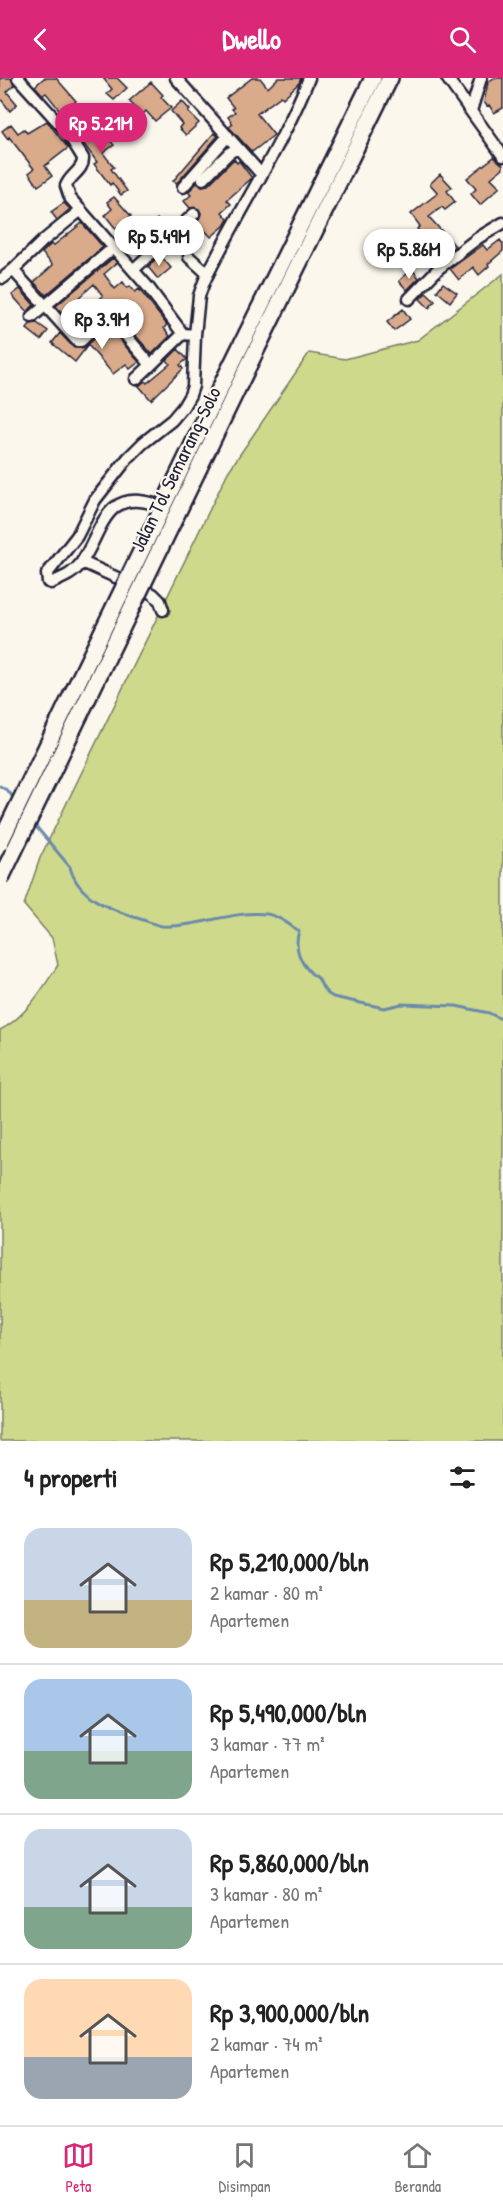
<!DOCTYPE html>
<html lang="id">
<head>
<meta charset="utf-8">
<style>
	body { margin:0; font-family:"Patrick Hand",sans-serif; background:#f2f2f2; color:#222; height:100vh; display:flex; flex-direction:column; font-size:22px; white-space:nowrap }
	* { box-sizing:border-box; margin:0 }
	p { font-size:20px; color:#767676 }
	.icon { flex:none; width:33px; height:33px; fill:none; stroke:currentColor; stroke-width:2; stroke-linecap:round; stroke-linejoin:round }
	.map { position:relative; height:1363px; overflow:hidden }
	.side { display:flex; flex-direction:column; background:#fff; flex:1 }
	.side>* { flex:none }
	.price { position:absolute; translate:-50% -51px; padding:0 14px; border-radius:21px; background:#fff; color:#222; font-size:20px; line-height:39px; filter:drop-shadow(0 2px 3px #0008) }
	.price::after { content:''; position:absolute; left:50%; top:36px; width:18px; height:14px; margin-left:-9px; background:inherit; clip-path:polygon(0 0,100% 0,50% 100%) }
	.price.selected { background:#db2777; color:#fff }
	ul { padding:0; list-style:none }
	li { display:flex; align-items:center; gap:18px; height:150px; padding:0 24px }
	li+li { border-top:2px solid #e0e0e0 }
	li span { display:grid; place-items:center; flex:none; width:168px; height:120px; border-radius:18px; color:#555 }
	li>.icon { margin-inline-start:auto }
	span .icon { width:72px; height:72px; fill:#fffc; stroke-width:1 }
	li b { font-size:26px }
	h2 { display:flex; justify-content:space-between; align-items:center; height:72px; padding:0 24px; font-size:26px }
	header { display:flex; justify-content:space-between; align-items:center; height:78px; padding:0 24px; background:#db2777; color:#fff; font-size:27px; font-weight:700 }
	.menu { display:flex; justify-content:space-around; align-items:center; height:84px; border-top:2px solid #e0e0e0; background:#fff; font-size:16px; color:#767676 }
	.menu a { display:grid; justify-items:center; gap:3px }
	.menu .selected { color:#db2777 }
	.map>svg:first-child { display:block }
</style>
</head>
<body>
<header><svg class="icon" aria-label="back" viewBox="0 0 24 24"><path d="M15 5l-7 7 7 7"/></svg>Dwello<svg class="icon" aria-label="search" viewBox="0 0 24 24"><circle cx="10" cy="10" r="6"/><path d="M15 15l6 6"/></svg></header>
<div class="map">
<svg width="503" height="1363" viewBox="0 0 503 1363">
	<rect width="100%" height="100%" fill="#fbf7ec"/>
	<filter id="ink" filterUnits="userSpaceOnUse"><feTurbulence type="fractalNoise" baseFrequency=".0167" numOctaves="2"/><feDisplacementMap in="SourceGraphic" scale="12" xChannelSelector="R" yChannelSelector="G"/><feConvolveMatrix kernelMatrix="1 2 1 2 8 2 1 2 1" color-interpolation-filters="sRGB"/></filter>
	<g filter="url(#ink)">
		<path fill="#cfd98c" stroke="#787e64" stroke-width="1.5" d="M 503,196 L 503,1363 L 0,1363 L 0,952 C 26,939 43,910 58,887 L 52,860 L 24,827 L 40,780 L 228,394 L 309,275 L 345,281 L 418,262 Z"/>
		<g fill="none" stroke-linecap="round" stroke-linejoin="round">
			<path stroke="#698bac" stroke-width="3" d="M 0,708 L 8,713 L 16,723
				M 33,745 L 70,789 C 78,821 113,832 140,841 C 147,843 155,847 162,848 C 197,850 232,832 267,836 C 279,838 288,846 299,853 C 294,868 299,883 310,894 C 311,896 317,899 318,900 C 323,909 323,914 333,919 L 384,930 L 402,926 L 456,928 L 489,935 L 503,942"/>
		</g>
		<path fill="#daab8b" stroke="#22223b" stroke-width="1.5" fill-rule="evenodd" d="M 0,0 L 11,0 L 14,7 L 7,14 L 17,26 L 10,33 L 0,20 Z
			M 44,0 L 56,0 L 76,23 L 62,35 L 46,15 L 43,17 L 35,8 Z
			M 103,0 L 117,0 L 127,10 L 114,22 L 107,16 L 112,11 Z
			M 252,0 L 260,0 L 268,10 L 278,0 L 301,0 L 299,5 L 283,20 L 281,18 L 257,36 L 274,57 L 252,74 L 229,49 L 233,46 L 228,39 L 235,34 L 232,31 L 234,30 L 226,20 Z
			M 494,0 L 503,0 L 503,30 L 494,35 L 489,27 L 487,28 L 484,24 L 488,4 Z
			M 151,4 L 163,17 L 161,19 L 171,30 L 155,43 L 146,33 L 142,37 L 129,23 Z
			M 182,23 L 190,32 L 188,34 L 199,45 L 186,57 L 179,50 L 182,46 L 171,33 Z
			M 47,43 L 68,70 L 45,88 L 52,98 L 38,108 L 29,95 L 34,91 L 9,59 L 8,61 L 2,53 L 11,46 L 18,55 L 24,51 L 27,55 Z
			M 95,45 L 114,67 L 103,75 L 114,89 L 111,91 L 127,113 L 121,117 L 112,105 L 110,107 L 94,86 L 97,84 L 78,58 Z
			M 214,55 L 218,58 L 177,105 L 173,103 Z
			M 494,79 L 503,87 L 503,90 L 491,100 L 500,109 L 480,127 L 471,116 L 476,111 L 467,100 Z
			M 234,81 L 237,85 L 239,83 L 252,100 L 227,122 L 231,126 L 222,134 L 228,141 L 224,148 L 211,159 L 201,148 L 195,153 L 191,149 L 199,141 L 201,135 L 199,131 L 190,130 L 184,123 L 191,117 L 188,114 L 197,105 L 202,108 L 208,107 Z
			M 440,96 L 452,109 L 447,113 L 455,124 L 445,132 L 442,129 L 429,139 L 455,168 L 431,187 L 424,178 L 434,170 L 417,151 L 420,148 L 411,136 L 438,115 L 430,106 Z
			M 114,119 L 131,138 L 116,151 L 105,137 L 112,131 L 107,124 Z
			M 64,125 L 70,131 L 57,142 L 51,134 Z
			M 157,141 L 166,151 L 144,172 L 135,162 Z
			M 82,145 L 103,169 L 46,217 L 34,204 L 53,187 L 42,175 L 51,166 L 53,168 Z
			M 500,162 L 503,166 L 503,173 L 488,186 L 489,188 L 479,197 L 473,189 L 459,202 L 450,191 L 483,167 L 487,172 Z
			M 414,173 L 422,180 L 414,190 L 405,182 Z
			M 160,177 L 171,190 L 158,201 L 148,189 Z
			M 113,180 L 117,185 L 104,196 L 115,211 L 123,204 L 127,210 L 130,208 L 135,214 L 139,211 L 167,247 L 164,250 L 170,258 L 152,276 L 113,232 L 100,234 L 79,254 L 56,228 ZM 94,206 L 103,218 L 86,234 L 76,222 Z
			M 412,191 L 419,200 L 407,212 L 399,203 Z
			M 443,205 L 457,215 L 450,224 L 437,213 Z
			M 20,211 L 34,227 L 27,234 L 12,217 Z
			M 426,215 L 435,223 L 429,230 L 420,221 Z
			M 403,231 L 410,241 L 394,253 L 387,244 Z
			M 37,245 L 48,253 L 41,262 L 27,251 L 30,246 Z
			M 108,248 L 139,284 L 130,291 L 126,286 L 113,296 L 88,267 L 75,284 L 52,265 L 60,255 L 74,270 L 82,270 Z
			M 178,271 L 187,281 L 180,287 L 183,291 L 151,322 L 139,308 L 145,303 L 147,305 L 170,286 L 167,282 Z"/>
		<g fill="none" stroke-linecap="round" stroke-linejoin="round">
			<g stroke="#22223b" stroke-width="15">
				<path id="minor" d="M 18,0 L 67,54 L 83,80 C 84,92 70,97 66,108 L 70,120 L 148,209 L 183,256 L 195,257
					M 176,0 L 261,96
					M 447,0 L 503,78
					M 471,33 L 481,0
					M 203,101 L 229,75 L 238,70
					M 183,109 L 228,58
					M 81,132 L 44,162 L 13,192 L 77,263 L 81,263 L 105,240 L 110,239 L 151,287 L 183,256
					M 189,179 L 208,196
					M 133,192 L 194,136
					M 3,200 L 13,192
					M 409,221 L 439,190 L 478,160 L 503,145
					M 32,239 L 113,170
					M 136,301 L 151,287
					M 154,426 C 104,410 102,455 81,485 C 74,496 62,500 51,505 L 48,504 L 47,496 L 77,458 L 95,422 L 128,380 L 143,365 L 172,342 L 183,329 L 190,317 L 193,308 L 195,257 L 199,218 L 204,204 C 237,135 281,71 309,0
					M 82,484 L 153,516 L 160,523 L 163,532"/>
			</g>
			<g stroke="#22223b" stroke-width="20">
				<path id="highway" d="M 226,298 L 373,0
					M 240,305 L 390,0"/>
			</g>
			<use href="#minor" stroke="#fbf7ec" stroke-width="10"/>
			<use href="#highway" stroke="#fbf7ec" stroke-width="15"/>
			<g stroke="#22223b" stroke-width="20" stroke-linecap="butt">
				<path id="highway-bridge" d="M 0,765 L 226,298
					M 0,802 L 240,305"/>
			</g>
			<use href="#highway-bridge" stroke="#fbf7ec" stroke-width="15"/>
		</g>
	</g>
	<g text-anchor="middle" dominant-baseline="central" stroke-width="4.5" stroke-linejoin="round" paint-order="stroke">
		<g font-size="20" fill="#22223b" stroke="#fbf7ec">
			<text transform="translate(175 391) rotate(-64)">Jalan Tol Semarang–Solo</text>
		</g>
	</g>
</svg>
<b class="price selected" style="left:101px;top:76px">Rp 5.21M</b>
<b class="price" style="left:159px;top:189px">Rp 5.49M</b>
<b class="price" style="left:409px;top:202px">Rp 5.86M</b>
<b class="price" style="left:102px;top:272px">Rp 3.9M</b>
</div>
<section class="side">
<h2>4 properti<svg class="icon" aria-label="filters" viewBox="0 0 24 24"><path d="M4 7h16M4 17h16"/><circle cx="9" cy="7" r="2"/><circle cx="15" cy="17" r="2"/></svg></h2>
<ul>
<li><span style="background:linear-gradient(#c9d6e8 60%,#c2b280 0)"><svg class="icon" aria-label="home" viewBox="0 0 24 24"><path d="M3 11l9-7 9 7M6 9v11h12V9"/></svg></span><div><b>Rp 5,210,000/bln</b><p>2 kamar · 80 m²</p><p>Apartemen</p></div></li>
<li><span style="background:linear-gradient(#a9c7e8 60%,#7fa58c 0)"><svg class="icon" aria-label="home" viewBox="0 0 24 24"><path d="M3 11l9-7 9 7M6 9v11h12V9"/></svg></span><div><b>Rp 5,490,000/bln</b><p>3 kamar · 77 m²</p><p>Apartemen</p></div></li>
<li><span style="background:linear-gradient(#c9d6e8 65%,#7fa58c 0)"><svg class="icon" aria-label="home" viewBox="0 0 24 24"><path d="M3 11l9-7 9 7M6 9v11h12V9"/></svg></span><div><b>Rp 5,860,000/bln</b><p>3 kamar · 80 m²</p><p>Apartemen</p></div></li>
<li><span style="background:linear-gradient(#ffd9b3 65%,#9aa5b1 0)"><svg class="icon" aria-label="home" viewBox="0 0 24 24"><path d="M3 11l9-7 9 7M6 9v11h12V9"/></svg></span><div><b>Rp 3,900,000/bln</b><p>2 kamar · 74 m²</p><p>Apartemen</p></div></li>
</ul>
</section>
<nav class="menu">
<a class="selected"><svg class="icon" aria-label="map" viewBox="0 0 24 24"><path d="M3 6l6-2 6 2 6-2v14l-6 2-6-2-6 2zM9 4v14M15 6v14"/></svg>Peta</a>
<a><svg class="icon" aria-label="saved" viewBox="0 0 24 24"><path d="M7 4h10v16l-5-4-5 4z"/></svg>Disimpan</a>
<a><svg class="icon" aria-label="home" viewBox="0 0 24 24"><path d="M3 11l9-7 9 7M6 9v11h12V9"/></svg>Beranda</a>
</nav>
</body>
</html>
